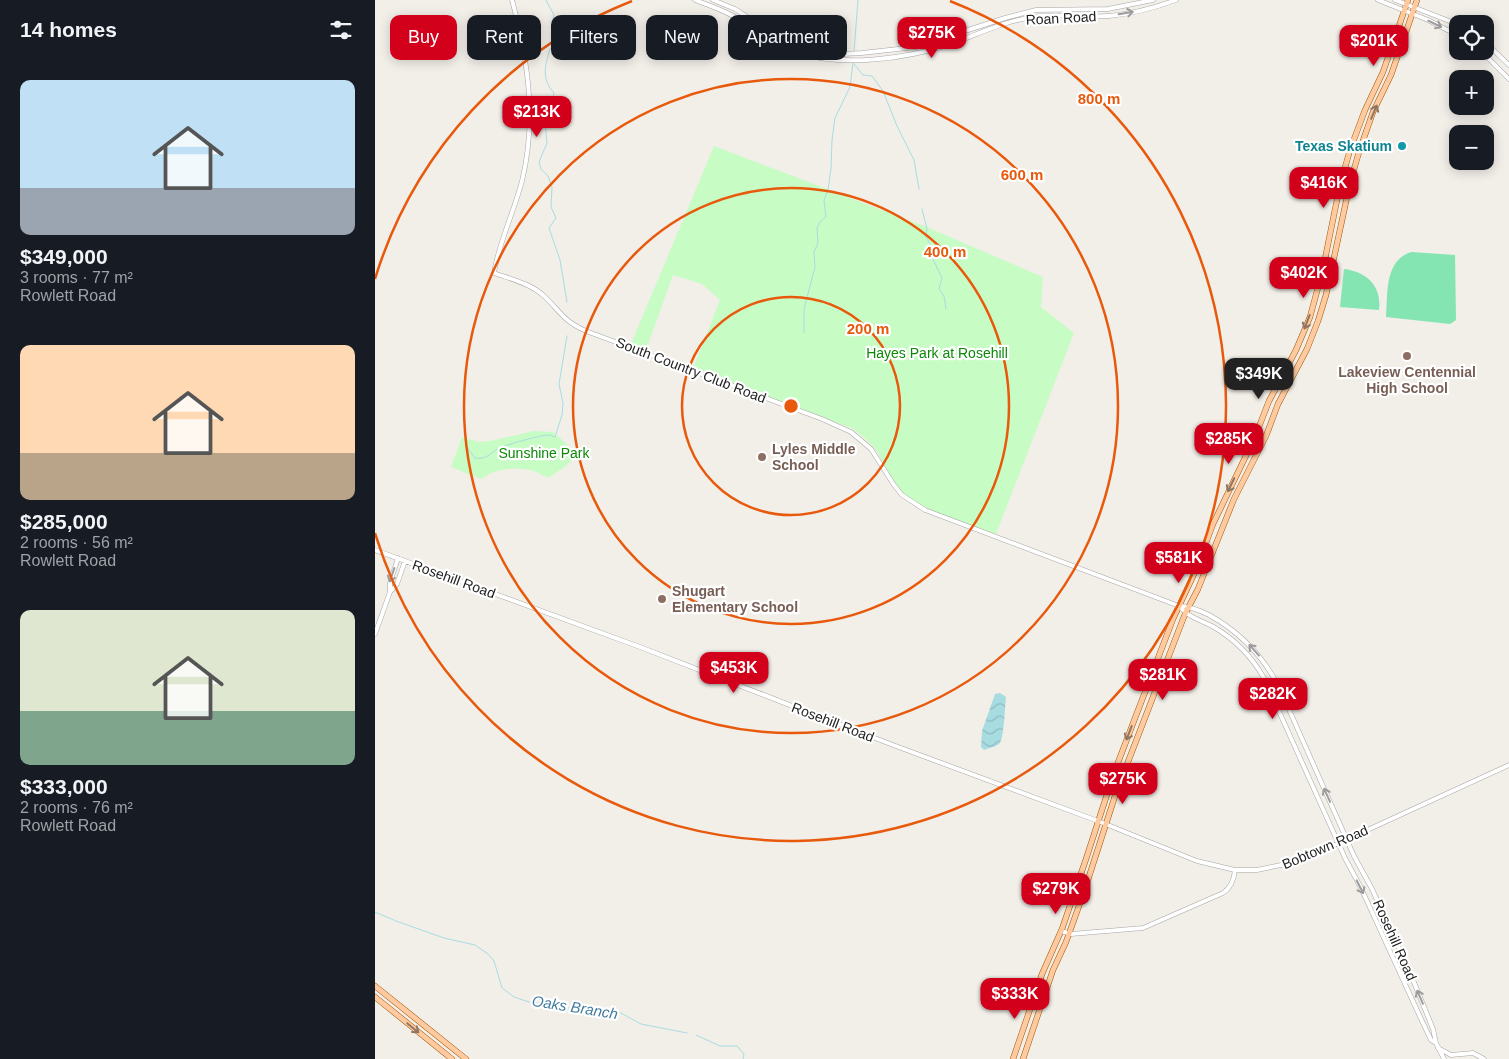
<!DOCTYPE html>
<html lang="en">
<head>
<meta charset="utf-8">
<style>
	body { margin:0; font-family:Arial,sans-serif; background:#20242c; color:#f1f3f6; height:100vh; display:flex; flex-direction:column; font-size:19px; white-space:nowrap }
	* { box-sizing:border-box; margin:0 }
	p { font-size:16px; color:#9ea1a6 }
	.icon { flex:none; width:28px; height:28px; fill:none; stroke:currentColor; stroke-width:2; stroke-linecap:round; stroke-linejoin:round }
	.map { position:relative; flex:1; overflow:hidden }
	.side { display:flex; flex-direction:column; background:#171b24; width:375px }
	.side>* { flex:none }
	.banner { position:absolute; left:15px; top:15px; width:475px; height:45px; display:flex; gap:10px }
	.buttons { position:absolute; left:1074px; top:15px; display:grid; gap:10px }
	.buttons a { display:grid; place-items:center; width:45px; height:45px; border-radius:10px; background:#171b24; box-shadow:0 2px 12px #0003; font-size:25px }
	.price { position:absolute; translate:-50% -42px; padding:0 11px; border-radius:10px; background:#d3001b; color:#fff; font-size:16px; line-height:32px; filter:drop-shadow(0 1px 2px #0008) }
	.price::after { content:''; position:absolute; left:50%; top:30px; width:15px; height:11px; margin-left:-8px; background:inherit; clip-path:polygon(0 0,100% 0,50% 100%) }
	.price.on { background:#222; color:#fff }
	ul { padding:0; list-style:none }
	li { display:grid; align-content:center; gap:10px; height:265px; padding:0 20px }
	li span { display:grid; place-items:center; height:155px; border-radius:10px; color:#555 }
	li>.icon { margin-inline-start:auto }
	span .icon { width:90px; height:90px; fill:#fffc; stroke-width:1 }
	li b { font-size:21px }
	h2 { display:flex; justify-content:space-between; align-items:center; height:60px; padding:0 20px; font-size:21px }
	.chip { padding:0 18px; border-radius:10px; background:#171b24; box-shadow:0 2px 12px #0003; font-size:18px; line-height:45px }
	.chip.on { background:#d3001b; color:#fff }
	main { display:flex; flex:1; min-height:0 }
	.map>svg:first-child { display:block }
</style>
</head>
<body>
<main>
<section class="side">
<h2>14 homes<svg class="icon" aria-label="filters" viewBox="0 0 24 24"><path d="M4 7h16M4 17h16"/><circle cx="9" cy="7" r="2"/><circle cx="15" cy="17" r="2"/></svg></h2>
<ul>
<li><span style="background:linear-gradient(#bfe0f5 70%,#9aa5b1 0)"><svg class="icon" aria-label="home" viewBox="0 0 24 24"><path d="M3 11l9-7 9 7M6 9v11h12V9"/></svg></span><div><b>$349,000</b><p>3 rooms · 77 m²</p><p>Rowlett Road</p></div></li>
<li><span style="background:linear-gradient(#ffd9b3 70%,#b9a48a 0)"><svg class="icon" aria-label="home" viewBox="0 0 24 24"><path d="M3 11l9-7 9 7M6 9v11h12V9"/></svg></span><div><b>$285,000</b><p>2 rooms · 56 m²</p><p>Rowlett Road</p></div></li>
<li><span style="background:linear-gradient(#dfe7d0 65%,#7fa58c 0)"><svg class="icon" aria-label="home" viewBox="0 0 24 24"><path d="M3 11l9-7 9 7M6 9v11h12V9"/></svg></span><div><b>$333,000</b><p>2 rooms · 76 m²</p><p>Rowlett Road</p></div></li>
</ul>
</section>
<div class="map">
<svg width="1134" height="1059" viewBox="0 0 1134 1059">
	<defs>
		<pattern id="water-waves" width="16" height="10" patternUnits="userSpaceOnUse" patternTransform="scale(1.25)"><rect width="16" height="10" fill="#a7dce1"/><path d="M0 5q4-4 8 0t8 0" fill="none" stroke="#8fbcc1"/></pattern>
	</defs>
	<rect width="100%" height="100%" fill="#f2eee8"/>
	<path fill="#c8fcc5" d="M 339,146 L 554,228 L 668,277 L 666,307 L 699,333 L 621,534 C 593,524 547,512 526,491 C 516,480 511,467 504,455 C 497,444 487,435 476,428 L 318,368 L 345,300 L 327,284 L 298,275 L 271,350 L 256,344 Z
		M 159,431 L 178,432 L 203,454 L 191,466 L 173,478 C 169,476 164,473 159,471 C 143,466 120,468 106,479 L 76,467 L 87,437 L 104,442 L 115,441 Z"/>
	<path fill="#84e4b2" d="M 1036,252 L 1080,255 L 1081,320 L 1075,324 L 1011,317 C 1013,294 1009,261 1036,252 Z
		M 969,269 C 992,272 1007,286 1004,310 L 965,307 Z"/>
	<path fill="url(#water-waves)" d="M 625,693 L 631,697 C 630,705 629,741 624,744 C 620,747 613,748 609,750 L 606,747 L 607,731 L 620,694 Z"/>
	<g fill="none" stroke-linecap="round" stroke-linejoin="round">
		<path stroke="#a7dce1" stroke-width="1" d="M 171,0 L 179,15 L 177,22 L 179,26 L 185,25 L 190,34 L 188,41 L 175,49 C 170,65 166,79 179,93 L 174,114 L 170,123 L 172,143 L 164,162 L 166,169 L 173,176 L 177,187 L 176,207 L 181,218 L 174,228 L 185,260 L 192,302
			M 479,51 L 483,0
			M 479,64 L 488,75 L 497,76 L 508,91 L 522,126 L 539,160 L 544,189
			M 547,209 L 552,229 L 551,237 L 557,247 L 556,255 L 567,278 L 564,289 L 569,296 L 571,309
			M 429,333 L 429,309 L 440,267 L 439,252 L 443,243 L 442,228 L 445,222 L 451,217 L 449,200 L 453,190 L 456,168 L 457,140 L 460,118 L 475,87 L 478,63
			M 90,445 L 100,458 C 112,460 115,453 124,448 C 131,445 166,435 173,435 C 176,435 178,437 180,437 L 187,415 L 188,403 L 184,384 L 192,336
			M 0,912 L 21,921 L 69,938 L 100,945 L 113,954 L 119,961 L 127,988 L 139,997 L 154,1002 L 171,1004 L 183,1008 L 223,1008 L 244,1012 L 266,1024 L 312,1033
			M 321,1035 L 345,1046 L 362,1046 L 369,1054 L 368,1059"/>
		<g stroke="#a6a6a6" stroke-width="5">
			<path id="minor" d="M 137,0 C 153,60 162,120 147,181 C 139,212 124,242 119,273 C 135,279 155,283 169,296 C 185,311 188,321 211,331 L 447,419 L 476,432 L 496,449 L 519,485 L 527,495 L 550,510 L 804,606 C 815,606 824,610 834,615 C 865,632 888,656 904,687 L 979,856 L 997,889 L 1034,970 L 1058,1029 L 1061,1043 L 1069,1059
				M 320,0 C 333,5 346,9 358,16 C 381,28 399,45 424,53 C 468,67 529,59 573,45 C 602,35 628,21 659,17 C 684,13 709,18 734,16 C 757,14 779,8 801,0
				M 338,0 L 360,9 L 394,31 L 425,47 L 444,52 L 468,54 L 487,53 L 541,47 L 630,18 L 661,10 L 733,9 L 778,0
				M 1003,0 L 1053,20 L 1082,35
				M 1020,0 L 1082,24
				M 1110,42 L 1134,65
				M 1106,51 L 1134,79
				M 0,550 L 265,647 L 518,745 L 723,821 L 822,861 L 860,870
				M 15,592 L 15,583 L 23,558
				M 804,606 C 813,617 825,620 837,626 C 858,638 877,657 889,678 L 970,858 L 986,888 L 1047,1021 L 1056,1040 L 1061,1043
				M 0,634 L 15,592 L 22,584 L 30,561
				M 686,931 L 696,934 L 768,928 L 848,893 C 856,888 859,880 860,870 L 882,870 L 911,864 L 964,843 L 1134,765
				M 1063,1048 L 1076,1055 L 1098,1053 L 1109,1059"/>
		</g>
		<g stroke="#9f5600" stroke-width="6">
			<path id="major" d="M 0,986 L 91,1059
				M 0,997 L 77,1059
				M 638,1059 L 667,974 L 687,929 L 711,859 L 739,773 L 798,619 L 820,572 L 838,524 L 880,437 L 894,401 L 921,350 L 935,317 L 948,269 L 965,185 L 975,150 L 990,110 L 1008,72 L 1033,0
				M 648,1059 L 678,970 L 691,942 L 709,892 L 741,793 L 810,614 L 823,589 L 859,499 L 891,436 L 903,404 L 932,349 L 943,321 L 951,295 L 975,183 L 984,152 L 998,112 L 1016,75 L 1042,0"/>
		</g>
		<use href="#minor" stroke="#fff" stroke-width="4"/>
		<use href="#major" stroke="#ffcaa0" stroke-width="5"/>
	</g>
	<defs><path id="oneway-shaft" d="M-6 0H5M1.5-3L5.5 0L1.5 3" fill="none" stroke-width="1.6" stroke-linecap="round" stroke-linejoin="round" transform="scale(1.25)"/></defs>
	<g stroke="#9c9c9c">
		<use href="#oneway-shaft" transform="translate(751 13) rotate(-9)"/>
		<use href="#oneway-shaft" transform="translate(1060 24) rotate(26)"/>
		<use href="#oneway-shaft" transform="translate(17 575) rotate(109)"/>
		<use href="#oneway-shaft" transform="translate(879 650) rotate(-132)"/>
		<use href="#oneway-shaft" transform="translate(952 795) rotate(-114)"/>
		<use href="#oneway-shaft" transform="translate(985 887) rotate(63)"/>
		<use href="#oneway-shaft" transform="translate(1045 997) rotate(-113)"/>
	</g>
	<g stroke="#907661">
		<use href="#oneway-shaft" transform="translate(999 112) rotate(-67)"/>
		<use href="#oneway-shaft" transform="translate(932 322) rotate(111)"/>
		<use href="#oneway-shaft" transform="translate(856 485) rotate(115)"/>
		<use href="#oneway-shaft" transform="translate(754 733) rotate(111)"/>
		<use href="#oneway-shaft" transform="translate(38 1028) rotate(39)"/>
	</g>
	<g fill="none" stroke="#e8590c" stroke-width="2.5">
		<circle cx="416" cy="406" r="109"/>
		<circle cx="416" cy="406" r="218"/>
		<circle cx="416" cy="406" r="327"/>
		<path d="M0 279A435 435 0 0 1 257 1M575 1A435 435 0 1 1 0 533"/>
	</g>
	<circle fill="#0f9aa8" stroke="#fff" stroke-width="2" cx="1027" cy="146" r="5"/>
	<g fill="#8d6e63" stroke="#fff" stroke-width="2">
		<circle cx="1032" cy="356" r="5"/>
		<circle cx="387" cy="457" r="5"/>
		<circle cx="287" cy="599" r="5"/>
	</g>
	<g text-anchor="middle" dominant-baseline="central" stroke-width="4.5" stroke-linejoin="round" paint-order="stroke">
		<g font-size="14" fill="#222" stroke="#fff">
			<text transform="translate(686 18) rotate(-3)">Roan Road</text>
			<text transform="translate(316 370) rotate(21)">South Country Club Road</text>
			<text transform="translate(79 579) rotate(20)">Rosehill Road</text>
			<text transform="translate(458 722) rotate(21)">Rosehill Road</text>
			<text transform="translate(950 847) rotate(-23)">Bobtown Road</text>
			<text transform="translate(1020 940) rotate(66)">Rosehill Road</text>
		</g>
		<g font-size="14" font-weight="bold" fill="#0d838f" stroke="#fff" text-anchor="end">
			<text x="1017" y="146">Texas Skatium</text>
		</g>
		<g font-size="14" fill="#0c8907" stroke="#fff">
			<text x="562" y="353">Hayes Park at Rosehill</text>
			<text x="169" y="453">Sunshine Park</text>
		</g>
		<g font-size="14" font-weight="bold" fill="#785e54" stroke="#fff" text-anchor="start">
			<text x="1032" y="372" text-anchor="middle">Lakeview Centennial<tspan x="1032" dy="16">High School</tspan></text>
			<text x="397" y="449">Lyles Middle<tspan x="397" dy="16">School</tspan></text>
			<text x="297" y="591">Shugart<tspan x="297" dy="16">Elementary School</tspan></text>
		</g>
		<g font-size="15" font-style="italic" fill="#407b9f" stroke="#fff">
			<text transform="translate(200 1007) rotate(9)">Oaks Branch</text>
		</g>
	</g>
	<circle cx="416" cy="406" r="8" fill="#e8590c" stroke="#fff" stroke-width="2.5"/>
	<g font-size="15" text-anchor="middle" font-weight="bold" fill="#e8590c" stroke="#fff" stroke-width="4.5" stroke-linejoin="round" paint-order="stroke">
		<text x="724" y="104">800 m</text>
		<text x="647" y="180">600 m</text>
		<text x="570" y="257">400 m</text>
		<text x="493" y="334">200 m</text>
	</g>
</svg>
<div class="buttons">
<a><svg class="icon" aria-label="locate" viewBox="0 0 24 24"><circle cx="12" cy="12" r="6"/><path d="M12 2v4M12 18v4M2 12h4M18 12h4"/></svg></a>
<a>+</a>
<a>−</a>
</div>
<b class="price" style="left:557px;top:59px">$275K</b>
<b class="price" style="left:999px;top:67px">$201K</b>
<b class="price" style="left:162px;top:138px">$213K</b>
<b class="price" style="left:949px;top:209px">$416K</b>
<b class="price" style="left:929px;top:299px">$402K</b>
<b class="price on" style="left:884px;top:400px">$349K</b>
<b class="price" style="left:854px;top:465px">$285K</b>
<b class="price" style="left:804px;top:584px">$581K</b>
<b class="price" style="left:359px;top:694px">$453K</b>
<b class="price" style="left:788px;top:701px">$281K</b>
<b class="price" style="left:898px;top:720px">$282K</b>
<b class="price" style="left:748px;top:805px">$275K</b>
<b class="price" style="left:681px;top:915px">$279K</b>
<b class="price" style="left:640px;top:1020px">$333K</b>
<div class="banner">
<a class="chip on">Buy</a>
<a class="chip">Rent</a>
<a class="chip">Filters</a>
<a class="chip">New</a>
<a class="chip">Apartment</a>
</div>
</div>
</main>
</body>
</html>
